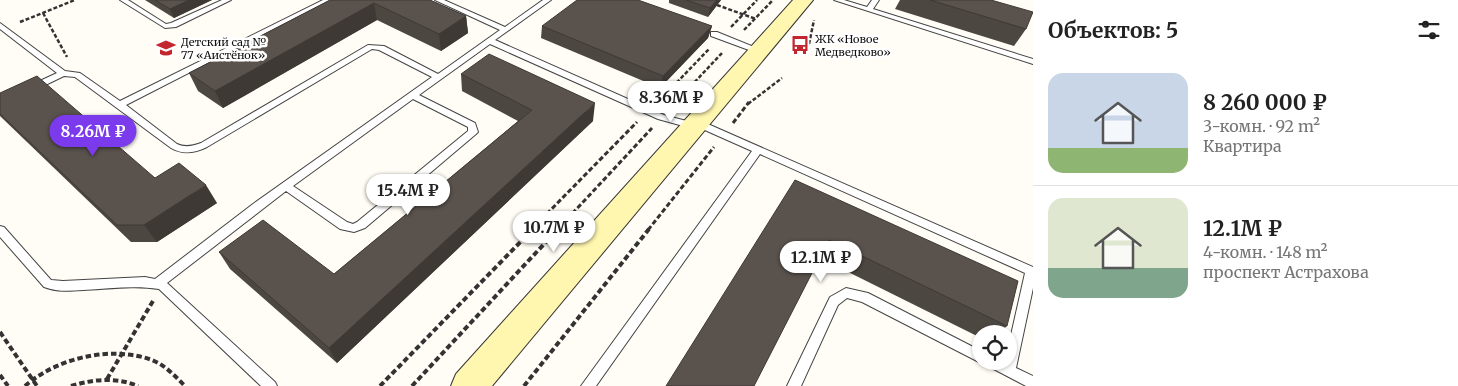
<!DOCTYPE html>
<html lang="ru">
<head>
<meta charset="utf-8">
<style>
	body { margin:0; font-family:Merriweather,serif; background:#f2f2f2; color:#222; height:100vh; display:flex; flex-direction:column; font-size:19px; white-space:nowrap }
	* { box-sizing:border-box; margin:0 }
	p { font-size:16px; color:#767676 }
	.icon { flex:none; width:28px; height:28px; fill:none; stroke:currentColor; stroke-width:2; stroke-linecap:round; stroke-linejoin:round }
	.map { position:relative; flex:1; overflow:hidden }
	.drawer { display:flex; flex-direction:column; background:#fff; width:425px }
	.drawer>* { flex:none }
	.controls { position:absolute; left:972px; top:325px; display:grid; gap:10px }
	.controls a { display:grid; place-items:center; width:45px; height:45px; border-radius:50%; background:#fff; box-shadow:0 1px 4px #0004; font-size:25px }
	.price { position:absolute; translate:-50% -42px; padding:0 11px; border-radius:18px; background:#fff; color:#222; font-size:16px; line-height:32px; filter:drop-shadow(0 1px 2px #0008) }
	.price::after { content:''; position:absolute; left:50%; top:30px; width:15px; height:11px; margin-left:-8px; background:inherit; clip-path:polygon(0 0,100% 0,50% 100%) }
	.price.selected { background:#7c3aed; color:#fff }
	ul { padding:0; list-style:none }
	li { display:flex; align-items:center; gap:15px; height:125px; padding:0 15px }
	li+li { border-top:1px solid #e0e0e0 }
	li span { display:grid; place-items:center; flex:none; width:140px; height:100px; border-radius:15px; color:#555 }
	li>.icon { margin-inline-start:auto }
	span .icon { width:60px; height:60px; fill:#fffc; stroke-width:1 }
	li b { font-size:21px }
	h2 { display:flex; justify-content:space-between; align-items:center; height:60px; padding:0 15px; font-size:21px }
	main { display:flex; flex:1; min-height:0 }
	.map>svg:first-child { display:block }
</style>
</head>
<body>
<main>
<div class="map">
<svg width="1033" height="386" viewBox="0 0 1033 386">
	<rect width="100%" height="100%" fill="#fffdf5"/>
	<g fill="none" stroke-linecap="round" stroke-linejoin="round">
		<g stroke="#444" stroke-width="2">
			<path id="lane" d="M 120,0 L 128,0 L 166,24 L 171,23 L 222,0 L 231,0 L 176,27 L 165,28 Z
				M 323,0 L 331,0 L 126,105 L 177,144 C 185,148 193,146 201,143 L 368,45 L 384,46 L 438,74 L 500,30 L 435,0 L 444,0 L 505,27 L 543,0 L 551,0 L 495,40 L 664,115 L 694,123 L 698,120 L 701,121 L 1033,267 L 1033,288 L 1016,368 L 1033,376 L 1033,386 L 1026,386 L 986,365 L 984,362 L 981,363 L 977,361 L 862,302 L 847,298 L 838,305 L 801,386 L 787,386 L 830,297 L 846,288 L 868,293 L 981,351 L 981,361 L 1009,361 L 1009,344 L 1025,273 L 760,154 L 596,386 L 581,386 L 752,151 L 698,127 L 694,129 L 658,119 L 490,44 L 419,95 L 475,123 L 478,132 L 476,134 L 365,228 L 354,232 L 340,229 L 286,191 L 167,283 L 275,382 L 277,386 L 261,386 L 159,289 C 134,285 108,289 83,290 C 70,291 57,292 44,287 L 0,237 L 0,226 L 4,227 L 51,280 L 63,281 L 145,277 L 155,279 L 253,204 L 432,77 L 379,50 L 372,49 L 207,147 C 195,153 183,155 171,148 L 75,77 L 64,76 L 35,90 L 29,90 L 29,86 L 57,73 L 0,29 L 0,23 L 65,71 L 80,73 L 120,101 ZM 413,99 L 468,127 L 468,131 L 357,222 L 353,224 L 347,222 L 293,186 Z
				M 834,0 L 844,0 L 867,7 L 872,0 L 879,0 L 873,9 L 1033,59 L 1033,64 Z
				M 711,32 L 717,32 L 764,51 L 763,53 L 757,53 L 711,36 Z"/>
		</g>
		<g stroke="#333" stroke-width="2">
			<path id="secondary" d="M 793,0 L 813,0 L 492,386 L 451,386 L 456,374 Z"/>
		</g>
		<path stroke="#333" stroke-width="2.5" stroke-dasharray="4 2" stroke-linecap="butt" d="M 717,5 L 756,19
			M 43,13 L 67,57
			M 20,22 L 75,0
			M 731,27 L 757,0
			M 744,30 L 773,0
			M 809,44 L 814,20
			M 660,100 L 709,49
			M 674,104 L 722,53
			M 748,104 L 782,78"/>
		<path stroke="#333" stroke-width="3" stroke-dasharray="5 2.5" stroke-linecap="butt" d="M 673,105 L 675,102
			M 733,123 L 749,102
			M 531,230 L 637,122
			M 557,230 L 652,128
			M 648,230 L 714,147"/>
		<path stroke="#333" stroke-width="4" stroke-dasharray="5.5 3" stroke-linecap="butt" d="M 0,332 L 37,386
			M 0,375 L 8,386
			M 107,379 L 153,301
			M 25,386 C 57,358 111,345 152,360 C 165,365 175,376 185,386
			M 71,386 C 94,379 116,377 138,386
			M 380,386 L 533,229
			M 412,386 L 558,229
			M 524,386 L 649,229"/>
		<use href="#lane" fill="#fff" fill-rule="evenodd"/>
		<use href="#secondary" fill="#fff6b0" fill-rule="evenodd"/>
	</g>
	<path fill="#4d4742" d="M 145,0 L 212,0 L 174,18 Z
		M 330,0 L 430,0 L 466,16 L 468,33 L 441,51 L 377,20 L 223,108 L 198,91 L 189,73 Z
		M 669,0 L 721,0 L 708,17 L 669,3 Z
		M 900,0 L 991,0 L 1026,29 L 1014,46 L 895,9 Z
		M 542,26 L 712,26 L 708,38 L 660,88 L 541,38 Z
		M 461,74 L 593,121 L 337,363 L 230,269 L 219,252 L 334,274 L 518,121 L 462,91 Z
		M 0,93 L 155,178 L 217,203 L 157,242 L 131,242 L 1,117 L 0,116 Z
		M 795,180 L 1007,326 L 998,334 L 981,334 L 981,338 L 820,258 Z"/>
	<path fill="#3f3936" d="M 189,0 L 212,0 L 174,18 L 170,9 Z
		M 717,0 L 721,0 L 708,17 L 710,8 Z
		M 374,3 L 377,20 L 223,108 L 215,91 Z
		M 466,16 L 468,33 L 441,51 L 439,34 Z
		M 712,26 L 708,38 L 660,88 L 663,76 Z
		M 595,103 L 593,121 L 337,363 L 329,348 Z
		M 206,185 L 217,203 L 157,242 L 144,225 Z"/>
	<path fill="#5a524d" stroke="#3f3936" d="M 155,0 L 189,0 L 170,9 Z
		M 330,0 L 430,0 L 466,16 L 439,34 L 374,3 L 215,91 L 189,73 Z
		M 577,0 L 638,0 L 712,26 L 663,76 L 542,26 Z
		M 686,0 L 717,0 L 710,8 Z
		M 930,0 L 991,0 L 1033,12 L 1026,29 Z
		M 489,54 L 595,103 L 329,348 L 219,252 L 263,220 L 334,274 L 532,110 L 461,74 Z
		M 37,76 L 155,178 L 179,163 L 206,185 L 144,225 L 117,225 L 0,114 L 0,93 Z
		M 795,180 L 1018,281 L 1007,326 L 829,240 L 754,386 L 666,386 Z"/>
	<defs>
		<g id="bus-bare" transform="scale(1.5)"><path d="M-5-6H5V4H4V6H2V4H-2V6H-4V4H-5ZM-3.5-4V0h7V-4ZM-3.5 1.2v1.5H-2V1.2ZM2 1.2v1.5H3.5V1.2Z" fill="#c4262e" stroke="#fff" stroke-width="2.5" paint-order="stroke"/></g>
		<g id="school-bare" transform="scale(1.5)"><path d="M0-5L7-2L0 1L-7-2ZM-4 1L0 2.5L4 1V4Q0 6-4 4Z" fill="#c4262e" stroke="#fff" stroke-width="2.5" paint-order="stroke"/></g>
	</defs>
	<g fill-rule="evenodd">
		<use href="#bus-bare" x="800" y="45"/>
		<use href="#school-bare" x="166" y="48"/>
	</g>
	<g text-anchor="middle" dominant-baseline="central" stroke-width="5" stroke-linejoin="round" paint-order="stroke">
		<g font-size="11" fill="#111" stroke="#fff" text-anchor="start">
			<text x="815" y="39">ЖК «Новое<tspan x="815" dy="13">Медведково»</tspan></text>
			<text x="181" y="42">Детский сад №<tspan x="181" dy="13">77 «Аистёнок»</tspan></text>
		</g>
	</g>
</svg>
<div class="controls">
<a><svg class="icon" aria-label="locate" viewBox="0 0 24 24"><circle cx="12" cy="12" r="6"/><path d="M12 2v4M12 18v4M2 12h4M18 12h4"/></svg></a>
</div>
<b class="price" style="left:671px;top:123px">8.36M ₽</b>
<b class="price selected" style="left:93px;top:157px">8.26M ₽</b>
<b class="price" style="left:408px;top:216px">15.4M ₽</b>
<b class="price" style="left:554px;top:253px">10.7M ₽</b>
<b class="price" style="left:821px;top:283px">12.1M ₽</b>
</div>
<section class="drawer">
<h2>Объектов: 5<svg class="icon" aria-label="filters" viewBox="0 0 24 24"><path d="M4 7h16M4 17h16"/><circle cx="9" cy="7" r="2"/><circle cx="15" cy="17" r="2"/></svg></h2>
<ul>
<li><span style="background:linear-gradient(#c9d6e8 75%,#8fb573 0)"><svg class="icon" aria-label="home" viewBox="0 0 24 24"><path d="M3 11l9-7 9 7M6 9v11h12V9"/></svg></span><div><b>8 260 000 ₽</b><p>3-комн. · 92 m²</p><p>Квартира</p></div></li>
<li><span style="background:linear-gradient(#dfe7d0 70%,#7fa58c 0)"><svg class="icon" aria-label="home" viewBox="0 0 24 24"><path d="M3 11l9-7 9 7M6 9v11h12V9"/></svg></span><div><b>12.1M ₽</b><p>4-комн. · 148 m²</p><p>проспект Астрахова</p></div></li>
</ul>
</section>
</main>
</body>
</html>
